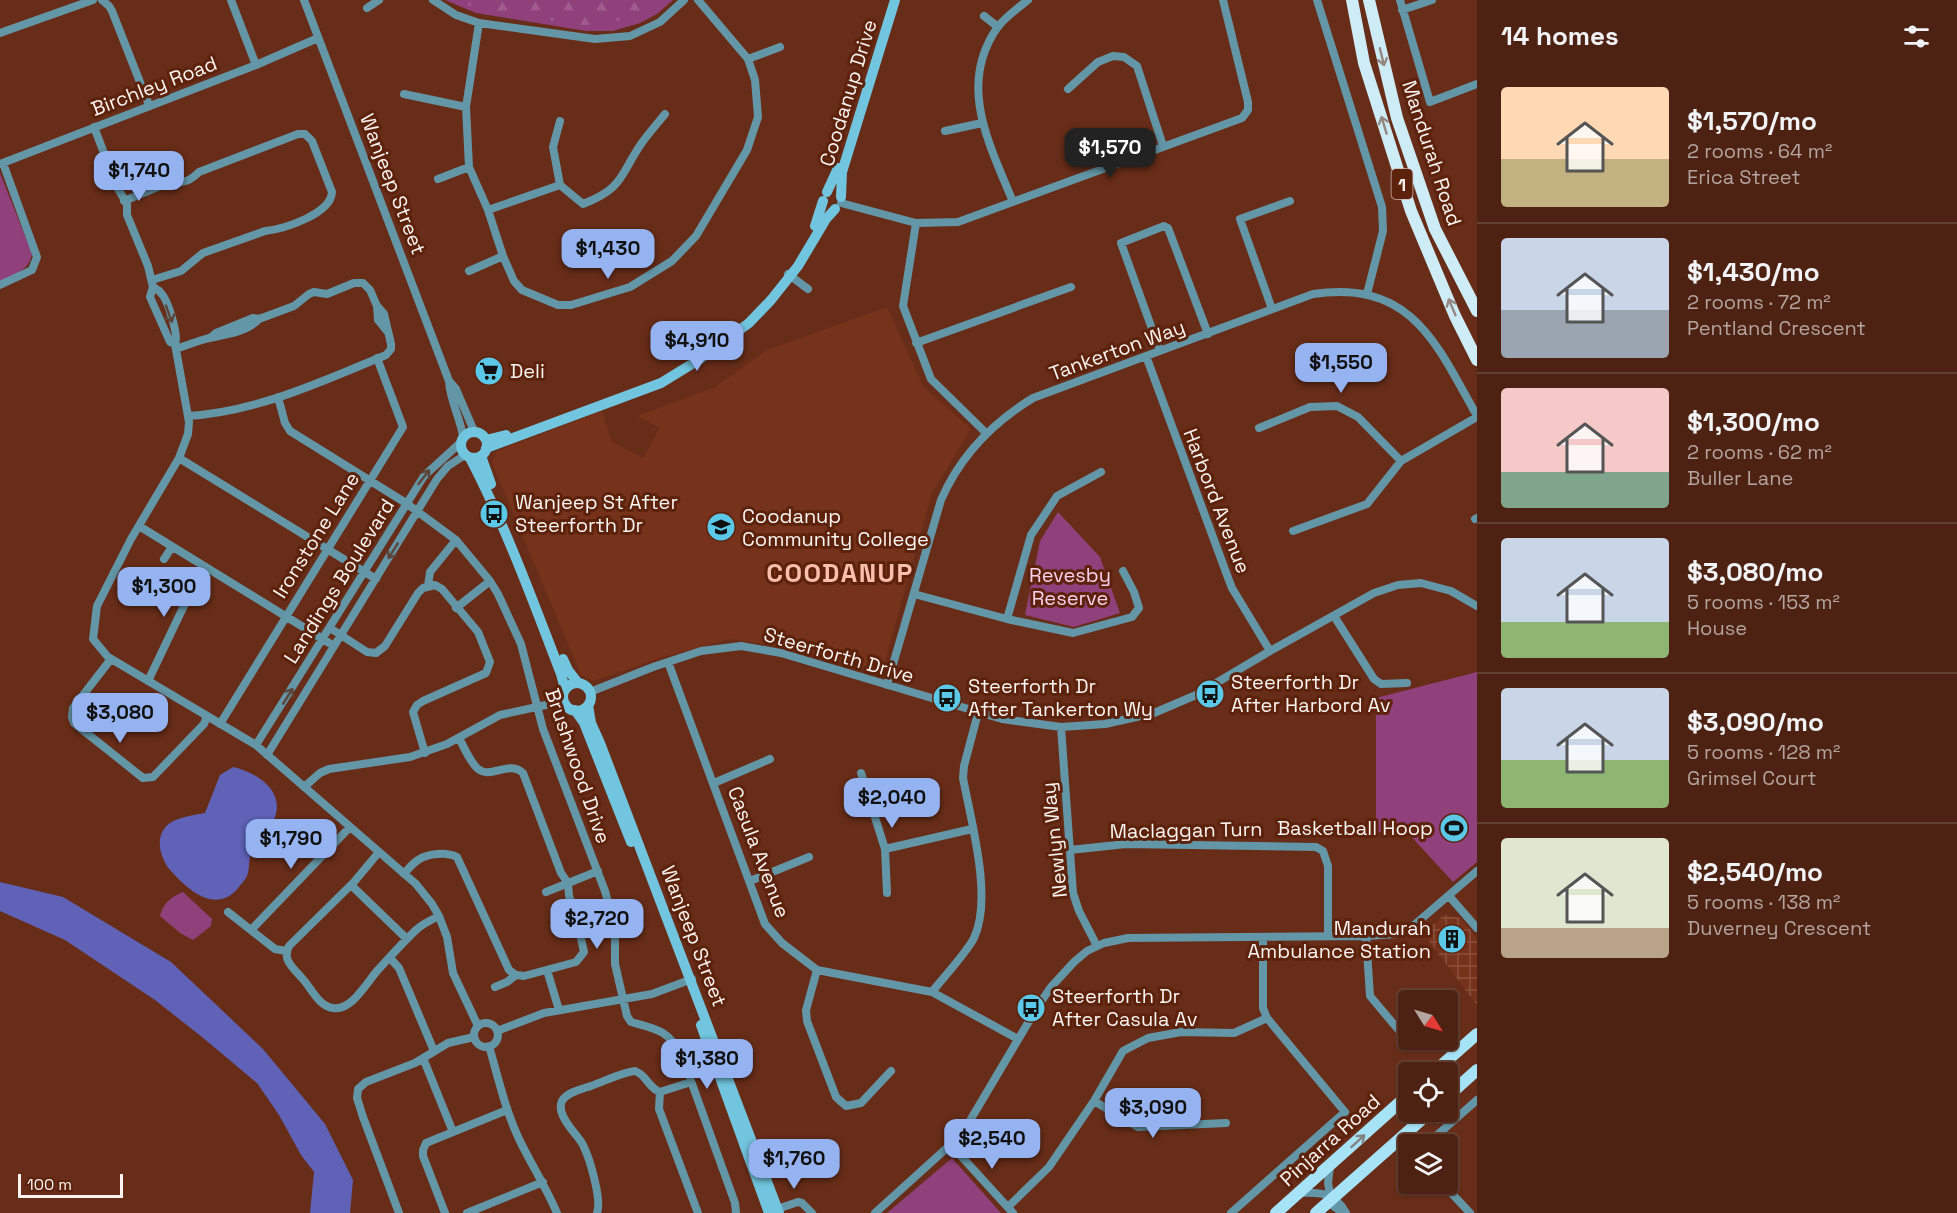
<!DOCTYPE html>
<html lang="en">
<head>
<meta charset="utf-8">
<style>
	body { margin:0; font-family:"Space Grotesk",sans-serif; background:#552a1b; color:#f1f3f6; height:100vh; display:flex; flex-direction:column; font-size:22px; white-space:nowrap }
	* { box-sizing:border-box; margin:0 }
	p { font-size:20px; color:#b3a49f }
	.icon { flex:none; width:33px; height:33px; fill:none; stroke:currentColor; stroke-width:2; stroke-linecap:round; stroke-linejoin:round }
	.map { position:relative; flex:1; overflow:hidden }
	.drawer { display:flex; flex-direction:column; background:#4e2212; width:480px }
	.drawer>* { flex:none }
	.needle { width:39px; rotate:127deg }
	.controls { position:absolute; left:1398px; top:990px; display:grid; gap:12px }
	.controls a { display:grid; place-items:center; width:60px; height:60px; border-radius:6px; background:#4e2212; box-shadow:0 2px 4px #0004,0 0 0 2px #653f32; font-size:30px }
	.scale { position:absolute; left:18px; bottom:15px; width:105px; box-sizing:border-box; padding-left:6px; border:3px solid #fbf3f0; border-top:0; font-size:16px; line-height:21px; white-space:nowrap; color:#fbf3f0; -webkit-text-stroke:4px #5c220c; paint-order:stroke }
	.price { position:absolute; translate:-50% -51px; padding:0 14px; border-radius:12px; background:#95b2f1; color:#111; font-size:20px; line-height:39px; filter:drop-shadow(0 2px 3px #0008) }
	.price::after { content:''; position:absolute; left:50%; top:36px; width:18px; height:14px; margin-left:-9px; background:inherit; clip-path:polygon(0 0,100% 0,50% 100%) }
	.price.selected { background:#222; color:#fff }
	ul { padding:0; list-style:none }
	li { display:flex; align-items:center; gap:18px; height:150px; padding:0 24px }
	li+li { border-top:2px solid #653f32 }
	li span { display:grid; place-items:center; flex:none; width:168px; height:120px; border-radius:6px; color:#555 }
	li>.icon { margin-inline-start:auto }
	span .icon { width:72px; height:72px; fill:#fffc; stroke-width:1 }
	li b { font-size:26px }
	h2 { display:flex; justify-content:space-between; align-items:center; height:72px; padding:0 24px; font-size:26px }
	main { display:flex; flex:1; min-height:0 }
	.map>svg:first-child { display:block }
</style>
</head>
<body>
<main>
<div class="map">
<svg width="1477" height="1213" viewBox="0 0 1477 1213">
	<defs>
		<pattern id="industrial-grid" width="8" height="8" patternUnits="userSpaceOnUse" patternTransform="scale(1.5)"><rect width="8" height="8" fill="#76321a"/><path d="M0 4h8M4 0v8" fill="none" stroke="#8a503c"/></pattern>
		<pattern id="forest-firs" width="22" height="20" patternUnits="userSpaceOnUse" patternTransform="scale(1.5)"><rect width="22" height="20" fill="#90407a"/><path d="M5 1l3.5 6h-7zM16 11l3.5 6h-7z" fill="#a05c8d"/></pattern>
	</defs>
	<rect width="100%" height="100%" fill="#682d18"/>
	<path fill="#76321a" d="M 887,307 L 923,386 L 971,429 L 932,493 L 883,668 L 877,671 L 775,646 L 730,639 L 663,657 L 594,681 L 579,674 L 579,670 L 492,463 L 497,451 L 602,411 L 612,442 L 643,458 L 660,428 L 637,416 L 715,387 L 767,350 Z"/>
	<path fill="url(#industrial-grid)" d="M 1444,915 L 1460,918 L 1477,938 L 1477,1005 L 1423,933 Z"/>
	<path fill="#90407a" d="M 445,0 L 673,0 L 657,14 L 640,23 L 613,31 L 586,31 L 476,13 Z
		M 0,173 L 32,254 C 29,271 14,274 0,281 Z
		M 1058,512 L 1100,557 L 1120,613 L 1074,627 L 1025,615 L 1040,541 Z
		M 1477,672 L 1477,862 L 1453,882 L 1407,832 L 1376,832 L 1376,698 Z
		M 183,892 L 212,919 L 211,926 L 193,940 L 180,933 L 160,916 C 163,904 170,897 183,892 Z
		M 952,1158 L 1001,1213 L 887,1213 Z"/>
	<path fill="url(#forest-firs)" d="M 452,0 L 663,0 L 645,17 L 586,25 L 521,16 L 475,7 Z"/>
	<path fill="#5f62b7" d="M 233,767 C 258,773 286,791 274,820 C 268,832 256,842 251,854 C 248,861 250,870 247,876 C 245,880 241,884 239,887 C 217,915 189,891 171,871 C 160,859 153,835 170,823 C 179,817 194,815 205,813 L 220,775 Z
		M 0,882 L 63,897 L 171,962 L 263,1049 L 325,1124 L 353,1180 L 350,1213 L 310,1213 L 314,1172 L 301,1155 L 279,1115 L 257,1083 L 202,1037 L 155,1000 L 65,940 L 0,911 Z"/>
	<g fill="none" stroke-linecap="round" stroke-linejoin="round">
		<path stroke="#6396a6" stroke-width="8" d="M 102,0 L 109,6 L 112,11 L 149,105
			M 231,0 L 256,65
			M 304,0 L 449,381 C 450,400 460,418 463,436
			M 433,0 L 456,15 L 479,23 L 595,39 L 630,36 L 660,22 L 684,0
			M 1317,0 L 1382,207 L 1383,231 L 1367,294
			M 1400,0 L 1430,102 L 1477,84
			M 367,8 L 379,0
			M 1402,10 L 1432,0
			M 984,16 L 998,27
			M 479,23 L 466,107 L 469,167 L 488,210 L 503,256 L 514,281 L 522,290 L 558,305 L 571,305 L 630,287 L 672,261 L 696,236 L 747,150 L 758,117 L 755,80 L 748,59 L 698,0
			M 0,33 L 93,0
			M 748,59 L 780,47
			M 1068,89 L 1098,62 L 1113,56 L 1124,57 L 1137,66 L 1163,146
			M 404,94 L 466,107
			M 94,127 L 117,187 L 127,204 L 127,215 L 148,266 L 153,287 L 150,297 L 170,342 L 175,344
			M 945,131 L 982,123
			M 0,164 L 256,65 L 318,38
			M 438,179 L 469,167
			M 560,185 L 583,204 C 623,189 620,175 641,144 C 648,134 657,124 665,114
			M 124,201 L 172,181 C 184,184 191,180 199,172 L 298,134 L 305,134 L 312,141 L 332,192 C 331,214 284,229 265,231 L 203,253 L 181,271 L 152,280
			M 1013,202 C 990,145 957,86 997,28 C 1005,17 1018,8 1028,0
			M 841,203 L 916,223 L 958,222 L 1242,118 L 1248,110 L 1248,102 L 1223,0
			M 488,210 L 560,185 L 553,147 L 560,121
			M 916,223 L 903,306 L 931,379 L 986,433
			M 469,271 L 503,256
			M 788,274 L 808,289
			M 0,285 L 32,270 L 37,257 L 3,163
			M 153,287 C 156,289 159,290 161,293 C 168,300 179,336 175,344 L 189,422 L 188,434 L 179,458 L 131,539 L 97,606 L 93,639 L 108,657 L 256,745 L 416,884 L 432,904 L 439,916 L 447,937 L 453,973 L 478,1026
			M 377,306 L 378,320 L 387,331
			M 1272,309 L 1240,219 L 1290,201
			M 916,343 L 1071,287
			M 176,349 C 187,345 198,341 209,338 C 225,335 247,332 259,319
			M 1160,351 L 1121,243 L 1164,226 L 1168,228 L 1208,334
			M 1146,356 L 1227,575 L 1232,588 L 1270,651
			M 449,381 L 456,389 L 474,431
			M 278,397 L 285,423 L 290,431 L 406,503 L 456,540 L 490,581 L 498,594 L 521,644 L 543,729 L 605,891 L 615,928 L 615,964 L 627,1016 L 631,1022 C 657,1029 668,1030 682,1056 L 735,1203 L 736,1213
			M 188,416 C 257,412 323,381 386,355 L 391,349 L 391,344 L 384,314 L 377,306 L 370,290 L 363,283 L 354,283 L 327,294 L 314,292 L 309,294 L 294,306 L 259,319 L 253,318 L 216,333 L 210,338
			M 1259,428 L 1310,407 L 1337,406 L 1358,417 L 1401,461
			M 179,458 L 376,579
			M 1475,519 L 1477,518
			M 139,526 L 334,646
			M 1293,531 L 1367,504 L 1401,461 L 1477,417
			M 164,559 L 172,547
			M 428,586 L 430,572 L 456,540
			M 914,594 L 1007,619 L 1073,633 L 1132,617 L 1139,608 L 1134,592 L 1123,571
			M 456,608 L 490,581
			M 1334,616 L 1374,679 L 1381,684 L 1407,683
			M 1007,619 L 1031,535 L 1057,496 L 1101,472
			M 330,628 L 367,652 L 376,653 L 385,646 L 418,593 L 423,588 L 435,585 L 442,589 L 478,632 L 490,662 L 486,673 L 423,701 L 417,705 L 413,712 L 425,753
			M 111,659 L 73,708 L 72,717 L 74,723 L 143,778 L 153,777 L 204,724 L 207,716
			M 668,662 L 765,924 L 782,943 L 817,970 L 932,992 L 1018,1039
			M 148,681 L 203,566
			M 887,685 L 941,500 C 960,456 992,423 1033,398 L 1313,294 C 1412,280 1436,343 1477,416
			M 590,692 L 653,667 L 701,651 L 741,646 L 781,653 L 1002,719 L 1061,727 L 1105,724 L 1154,713 L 1196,695 L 1270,651 L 1374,593 L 1398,585 L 1421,583 L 1451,591 L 1477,606
			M 220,724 L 403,427 L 377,358
			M 1061,727 L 1073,893 L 1079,911 L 1097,946
			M 256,745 L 424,476 L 460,443
			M 267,755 L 437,479 L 448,466 L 465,455
			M 861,773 L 885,849 L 887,893
			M 714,783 L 770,759
			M 304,787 L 320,773 L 329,769 L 410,757 L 447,744 L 500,715 L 564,701
			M 885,849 L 972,829
			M 1070,850 L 1126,844 L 1316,847 L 1323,851 L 1328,866 L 1328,936
			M 379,852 L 354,882 L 289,946 C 282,959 292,967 301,977 C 311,987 318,1006 333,1008 C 351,1012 368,981 377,971 C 390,957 402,943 416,930 C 422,924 431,920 439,916
			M 404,874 C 408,869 413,863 418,860 C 428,853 447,852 457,857 L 509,970 L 516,975 L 524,976 L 576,962 L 584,952 L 576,916 L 569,896 L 568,883 L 561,873 L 523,773 C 509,759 490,781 477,768 C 469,760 464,747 459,738
			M 750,881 L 809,857
			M 351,885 L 407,939
			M 546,892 L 598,871
			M 1449,896 L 1477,928
			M 228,912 L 275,949 L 286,951
			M 251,930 L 350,827
			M 1366,936 L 1370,996 L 1413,1047 L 1421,1040
			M 390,958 L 399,968 L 434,1051
			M 547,970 L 559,1010
			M 817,970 L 806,1010 L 807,1021 L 836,1097 L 846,1106 L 861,1103 L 891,1071
			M 495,987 L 507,982 L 516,975
			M 932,992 C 943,978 967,952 974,938 C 993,898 971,821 963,778 L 964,766 L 978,713
			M474 1035a12 12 0 1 1 24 0a12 12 0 1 1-24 0Z
			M 497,1031 L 544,1013 L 652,994 L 692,979
			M 489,1046 C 498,1077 505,1109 519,1139 C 531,1164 546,1187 557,1213
			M 423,1058 L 453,1132
			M 660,1092 L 691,1082
			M 1094,1101 L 1138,1127 L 1226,1123
			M 1427,1144 L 1477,1100
			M 951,1145 L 1013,1213
			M 1330,1166 L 1328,1183 L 1332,1205 L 1343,1213
			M 1443,1184 L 1470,1213
			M 1300,1193 C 1322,1192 1335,1193 1346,1213
			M 1008,1207 L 1049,1167 L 1094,1101 L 1123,1051 L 1148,1038 L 1181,1032 L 1234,1033 L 1267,1018
			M 774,1210 L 798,1202 L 802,1203 L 812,1213
			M 399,1213 L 363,1117 L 357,1098 L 358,1089 L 366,1082 L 415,1063 L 448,1043 L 474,1037
			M 445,1213 L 423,1156 L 423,1150 L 426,1143 L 507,1110
			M 467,1213 L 543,1182
			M 597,1213 C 602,1200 590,1159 583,1145 C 578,1135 555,1115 562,1101 C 567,1092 582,1089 591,1086 C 605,1081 620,1073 635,1071 C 647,1075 648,1088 660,1092 L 659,1109 L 698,1213
			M 875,1213 L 959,1137 L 968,1124 L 1038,1006 L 1051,987 L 1074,962 L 1087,951 L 1104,943 L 1128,938 L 1366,936 L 1396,934 L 1413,926 L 1477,871
			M 1231,1213 L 1345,1112 L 1267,1018 L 1263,1008 L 1263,937"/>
		<path stroke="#71c5de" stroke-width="10" d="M 827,192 L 838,168
			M 841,197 L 842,172 L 895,0
			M 815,226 L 823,201
			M461 445a13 13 0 1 1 26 0a13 13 0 1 1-26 0Z
			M 486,440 L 506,435
			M 486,448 L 661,383 L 700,359 L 749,323 L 771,300 L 798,266 L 826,219 L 835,209
			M 481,456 L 491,484
			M 470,458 C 506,527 533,601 561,674 L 565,689
			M 563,659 L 568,670 L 578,683
			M563 697a14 14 0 1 1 28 0a14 14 0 1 1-28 0Z
			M 588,705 L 591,723 L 600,743 L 779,1213
			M 575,710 L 584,723 L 631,842
			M 701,1025 L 769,1213"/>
		<path stroke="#a6e3f6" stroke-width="12" d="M 1434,1072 L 1477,1034
			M 1448,1096 L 1477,1070
			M 1276,1213 L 1408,1095
			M 1316,1213 L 1430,1112"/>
		<path stroke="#ceecf6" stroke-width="12" d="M 1352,0 L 1364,63 L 1411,211 L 1455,316 L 1477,360
			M 1369,0 L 1397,118 L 1435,229 L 1477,311"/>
	</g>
	<defs><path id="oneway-shaft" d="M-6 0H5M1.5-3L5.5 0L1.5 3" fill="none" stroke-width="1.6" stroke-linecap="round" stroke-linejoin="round" transform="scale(1.5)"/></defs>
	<g stroke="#958781">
		<use href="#oneway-shaft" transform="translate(1382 57) rotate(76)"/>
		<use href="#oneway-shaft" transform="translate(1384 125) rotate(-107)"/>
		<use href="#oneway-shaft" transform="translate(1452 307) rotate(-113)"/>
	</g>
	<g stroke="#5e453a">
		<use href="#oneway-shaft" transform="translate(169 314) rotate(70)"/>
		<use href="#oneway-shaft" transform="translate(424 477) rotate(-52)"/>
		<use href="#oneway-shaft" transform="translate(393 551) rotate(122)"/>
		<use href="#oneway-shaft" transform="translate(288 696) rotate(-58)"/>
	</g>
	<use stroke="#818281" href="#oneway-shaft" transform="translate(1358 1141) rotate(-42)"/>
	<defs>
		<g id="supermarket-disc" transform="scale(1.5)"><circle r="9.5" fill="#5bc8e7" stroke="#5c220c"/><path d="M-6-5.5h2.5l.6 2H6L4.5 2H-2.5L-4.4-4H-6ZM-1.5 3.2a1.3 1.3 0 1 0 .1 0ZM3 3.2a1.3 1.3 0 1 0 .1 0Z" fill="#111"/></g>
		<g id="bus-disc" transform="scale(1.5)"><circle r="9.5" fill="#5bc8e7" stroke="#5c220c"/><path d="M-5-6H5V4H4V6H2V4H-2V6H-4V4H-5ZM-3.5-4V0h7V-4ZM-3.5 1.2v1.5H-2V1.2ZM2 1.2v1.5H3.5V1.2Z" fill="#111"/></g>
		<g id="school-disc" transform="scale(1.5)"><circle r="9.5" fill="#5bc8e7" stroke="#5c220c"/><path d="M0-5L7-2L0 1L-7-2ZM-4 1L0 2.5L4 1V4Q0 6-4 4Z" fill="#111"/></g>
		<g id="stadium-disc" transform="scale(1.5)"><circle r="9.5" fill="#5bc8e7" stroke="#5c220c"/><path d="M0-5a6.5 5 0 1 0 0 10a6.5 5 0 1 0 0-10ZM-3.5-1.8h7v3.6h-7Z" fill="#111"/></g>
		<g id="building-disc" transform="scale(1.5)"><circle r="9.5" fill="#5bc8e7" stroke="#5c220c"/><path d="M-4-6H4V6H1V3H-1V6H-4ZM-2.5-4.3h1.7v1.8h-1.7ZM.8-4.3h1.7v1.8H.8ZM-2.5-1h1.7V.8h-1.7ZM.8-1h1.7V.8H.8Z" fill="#111"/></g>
	</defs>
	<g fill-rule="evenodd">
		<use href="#supermarket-disc" x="489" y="371"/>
		<use href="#bus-disc" x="494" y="514"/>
		<use href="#school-disc" x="721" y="527"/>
		<use href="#bus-disc" x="1210" y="694"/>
		<use href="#bus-disc" x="947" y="698"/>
		<use href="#stadium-disc" x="1454" y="828"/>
		<use href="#building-disc" x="1452" y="939"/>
		<use href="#bus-disc" x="1031" y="1008"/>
	</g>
	<g text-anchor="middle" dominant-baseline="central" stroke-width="6" stroke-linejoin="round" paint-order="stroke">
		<rect fill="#5c220c" stroke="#cbb4ac" stroke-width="1.5" x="1391.5" y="169" width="21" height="30" rx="4.5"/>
		<g font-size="18" font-weight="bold" fill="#fbf3f0">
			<text x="1402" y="184">1</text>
		</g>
		<g font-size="20" fill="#fbf3f0" stroke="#5c220c">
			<text transform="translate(154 86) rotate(-21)">Birchley Road</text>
			<text transform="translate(848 93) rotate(-73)">Coodanup Drive</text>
			<text transform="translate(1432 153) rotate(72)">Mandurah Road</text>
			<text transform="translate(393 184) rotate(69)">Wanjeep Street</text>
			<text transform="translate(1117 350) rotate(-20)">Tankerton Way</text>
			<text transform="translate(1217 501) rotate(69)">Harbord Avenue</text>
			<text transform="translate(316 535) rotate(-58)">Ironstone Lane</text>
			<text transform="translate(339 581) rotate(-58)">Landings Boulevard</text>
			<text transform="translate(839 655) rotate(16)">Steerforth Drive</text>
			<text transform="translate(578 766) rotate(71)">Brushwood Drive</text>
			<text transform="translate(1186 830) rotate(-1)">Maclaggan Turn</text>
			<text transform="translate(1054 840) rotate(-96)">Newlyn Way</text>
			<text transform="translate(759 852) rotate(69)">Casula Avenue</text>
			<text transform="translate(694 936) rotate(69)">Wanjeep Street</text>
			<text transform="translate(1330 1140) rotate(-42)">Pinjarra Road</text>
		</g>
		<g font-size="20" fill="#fbf3f0" stroke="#5c220c" text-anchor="start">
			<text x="510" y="371">Deli</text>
			<text x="515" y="502">Wanjeep St After<tspan x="515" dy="23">Steerforth Dr</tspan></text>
			<text x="742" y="516">Coodanup<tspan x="742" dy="23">Community College</tspan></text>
			<text x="1231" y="682">Steerforth Dr<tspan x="1231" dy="23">After Harbord Av</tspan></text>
			<text x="968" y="686">Steerforth Dr<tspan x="968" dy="23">After Tankerton Wy</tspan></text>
			<text x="1433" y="828" text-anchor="end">Basketball Hoop</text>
			<text x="1431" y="928" text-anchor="end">Mandurah<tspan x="1431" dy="23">Ambulance Station</tspan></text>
			<text x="1052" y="996">Steerforth Dr<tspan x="1052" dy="23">After Casula Av</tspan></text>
		</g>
		<g font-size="20" fill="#fed0ed" stroke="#5c220c">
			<text x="1070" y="575">Revesby<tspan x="1070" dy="23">Reserve</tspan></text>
		</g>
		<g font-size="26" font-weight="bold" letter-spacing="1.5" fill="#fabfab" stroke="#5c220c">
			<text x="840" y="573">COODANUP</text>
		</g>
	</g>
</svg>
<div class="controls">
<a><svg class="needle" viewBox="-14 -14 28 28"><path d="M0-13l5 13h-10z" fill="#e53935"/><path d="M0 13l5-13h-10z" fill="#b3a49f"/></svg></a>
<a><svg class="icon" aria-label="locate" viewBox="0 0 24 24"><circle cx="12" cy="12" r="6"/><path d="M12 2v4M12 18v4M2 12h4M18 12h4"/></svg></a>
<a><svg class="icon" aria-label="layers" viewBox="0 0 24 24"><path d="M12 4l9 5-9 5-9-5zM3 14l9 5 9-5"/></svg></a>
</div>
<div class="scale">100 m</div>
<b class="price selected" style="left:1110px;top:179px">$1,570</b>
<b class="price" style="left:139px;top:202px">$1,740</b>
<b class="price" style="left:608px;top:280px">$1,430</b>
<b class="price" style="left:697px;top:372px">$4,910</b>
<b class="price" style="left:1341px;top:394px">$1,550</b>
<b class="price" style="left:164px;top:618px">$1,300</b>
<b class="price" style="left:120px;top:744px">$3,080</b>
<b class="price" style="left:892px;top:829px">$2,040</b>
<b class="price" style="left:291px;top:870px">$1,790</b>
<b class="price" style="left:597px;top:950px">$2,720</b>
<b class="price" style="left:707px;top:1090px">$1,380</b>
<b class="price" style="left:1153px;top:1139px">$3,090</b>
<b class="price" style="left:992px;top:1170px">$2,540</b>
<b class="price" style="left:794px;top:1190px">$1,760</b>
</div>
<section class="drawer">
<h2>14 homes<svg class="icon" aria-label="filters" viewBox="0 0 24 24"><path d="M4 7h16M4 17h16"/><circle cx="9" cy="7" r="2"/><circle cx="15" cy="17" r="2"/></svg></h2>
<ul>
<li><span style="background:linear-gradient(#ffd9b3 60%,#c2b280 0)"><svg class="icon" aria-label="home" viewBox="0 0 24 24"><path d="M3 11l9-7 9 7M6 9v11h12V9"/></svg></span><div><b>$1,570/mo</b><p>2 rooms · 64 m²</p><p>Erica Street</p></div></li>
<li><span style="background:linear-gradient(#c9d6e8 60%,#9aa5b1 0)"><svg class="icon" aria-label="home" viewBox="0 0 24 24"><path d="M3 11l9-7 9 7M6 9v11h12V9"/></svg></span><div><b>$1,430/mo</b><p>2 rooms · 72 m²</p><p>Pentland Crescent</p></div></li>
<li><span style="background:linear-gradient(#f6c9c9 70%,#7fa58c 0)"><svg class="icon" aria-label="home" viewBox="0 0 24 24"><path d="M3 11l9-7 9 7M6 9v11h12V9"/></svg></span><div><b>$1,300/mo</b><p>2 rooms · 62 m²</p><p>Buller Lane</p></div></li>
<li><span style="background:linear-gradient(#c9d6e8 70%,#8fb573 0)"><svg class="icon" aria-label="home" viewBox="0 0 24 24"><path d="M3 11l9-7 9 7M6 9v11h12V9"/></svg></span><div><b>$3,080/mo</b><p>5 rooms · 153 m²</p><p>House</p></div></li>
<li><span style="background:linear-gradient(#c9d6e8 60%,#8fb573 0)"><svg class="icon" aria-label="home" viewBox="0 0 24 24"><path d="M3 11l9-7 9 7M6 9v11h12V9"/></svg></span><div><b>$3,090/mo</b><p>5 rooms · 128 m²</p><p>Grimsel Court</p></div></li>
<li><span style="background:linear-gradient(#dfe7d0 75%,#b9a48a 0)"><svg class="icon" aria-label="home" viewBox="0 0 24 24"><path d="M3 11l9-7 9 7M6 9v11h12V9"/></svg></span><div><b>$2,540/mo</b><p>5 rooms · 138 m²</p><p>Duverney Crescent</p></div></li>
</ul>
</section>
</main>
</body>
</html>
